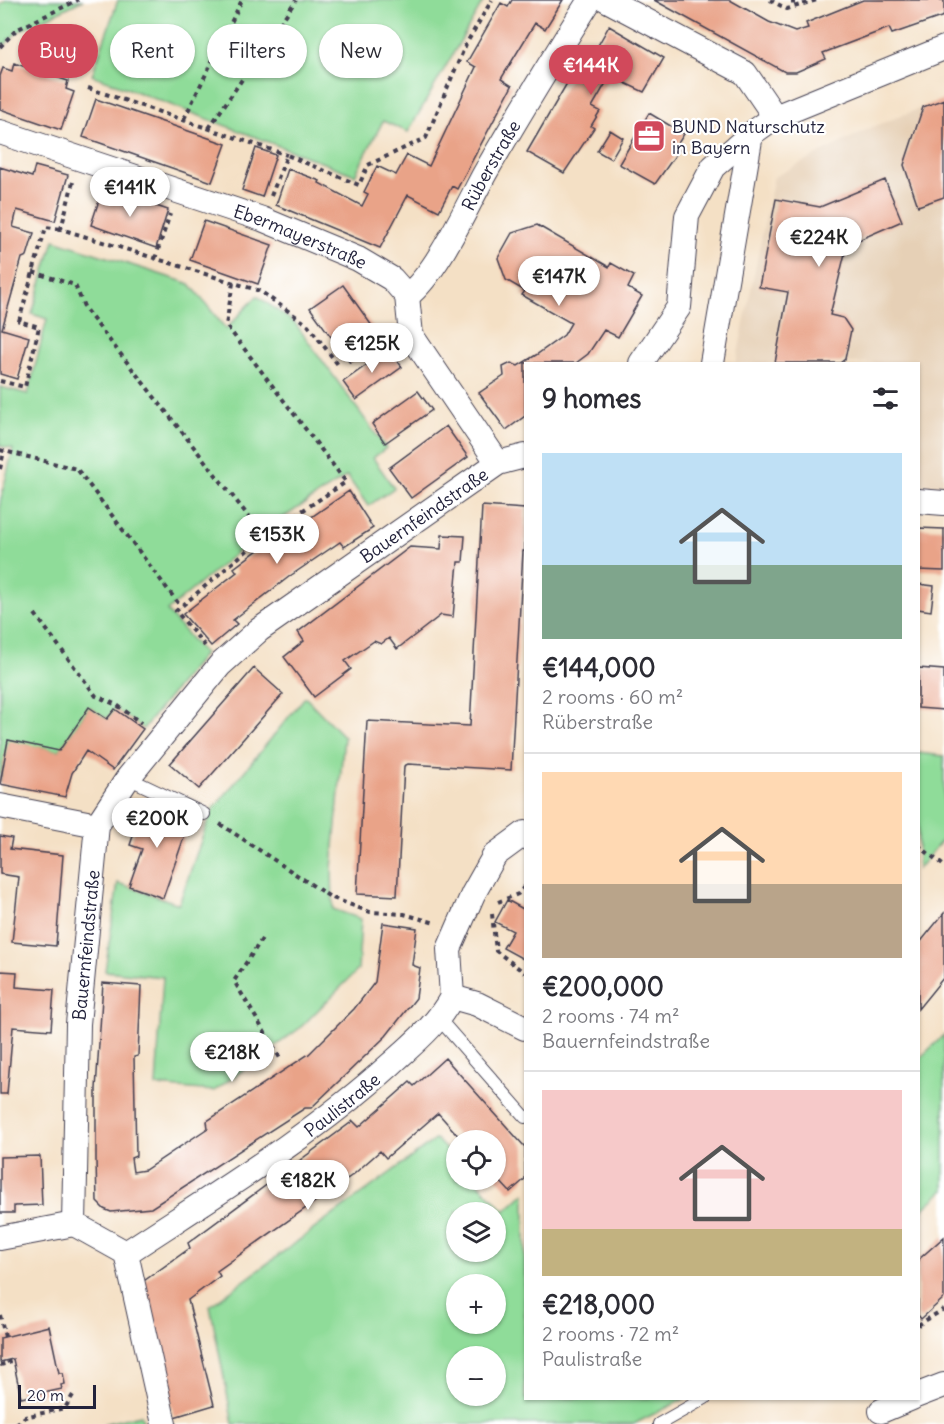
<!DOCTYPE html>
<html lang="en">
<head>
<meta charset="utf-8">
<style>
	body { margin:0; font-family:Delius,sans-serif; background:#f7f7f7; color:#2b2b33; height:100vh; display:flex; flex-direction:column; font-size:22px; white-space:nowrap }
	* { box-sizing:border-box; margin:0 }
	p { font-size:20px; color:#7c7c81 }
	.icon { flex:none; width:33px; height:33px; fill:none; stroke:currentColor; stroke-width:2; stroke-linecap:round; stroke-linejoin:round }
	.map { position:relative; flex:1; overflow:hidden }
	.sheet { position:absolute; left:524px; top:362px; width:396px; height:1038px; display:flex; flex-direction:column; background:#fff; border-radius:0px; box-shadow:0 2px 4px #0004 }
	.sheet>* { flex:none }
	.guide { position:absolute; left:18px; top:24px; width:416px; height:54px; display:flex; gap:12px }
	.buttons { position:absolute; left:446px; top:1130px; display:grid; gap:12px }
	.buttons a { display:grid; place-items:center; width:60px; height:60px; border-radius:50%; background:#fff; box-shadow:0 2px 4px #0004; font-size:30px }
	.scale { position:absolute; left:18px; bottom:15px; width:78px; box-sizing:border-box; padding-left:6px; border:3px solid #22223b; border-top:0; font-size:16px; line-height:21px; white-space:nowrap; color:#22223b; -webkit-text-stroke:4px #fff; paint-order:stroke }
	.price { position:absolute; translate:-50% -51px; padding:0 14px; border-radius:21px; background:#fff; color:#222; font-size:20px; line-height:39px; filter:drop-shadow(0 2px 3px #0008) }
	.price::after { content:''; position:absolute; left:50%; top:36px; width:18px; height:14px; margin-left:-9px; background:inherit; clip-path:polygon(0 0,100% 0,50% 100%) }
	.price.active { background:#d1495b; color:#fff }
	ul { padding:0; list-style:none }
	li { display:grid; align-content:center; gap:12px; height:318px; padding:0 18px }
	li+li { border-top:2px solid #e1e1e2 }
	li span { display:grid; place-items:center; height:186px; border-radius:0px; color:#555 }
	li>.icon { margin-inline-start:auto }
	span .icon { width:108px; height:108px; fill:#fffc; stroke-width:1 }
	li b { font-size:26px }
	h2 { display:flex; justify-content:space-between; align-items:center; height:72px; padding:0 18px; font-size:26px }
	.tag { padding:0 21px; border-radius:27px; background:#fff; box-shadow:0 2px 4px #0004; font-size:21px; line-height:54px }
	.tag.active { background:#d1495b; color:#fff }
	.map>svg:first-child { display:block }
</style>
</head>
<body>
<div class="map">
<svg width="944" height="1424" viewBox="0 0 944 1424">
	<rect width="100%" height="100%" fill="#fff"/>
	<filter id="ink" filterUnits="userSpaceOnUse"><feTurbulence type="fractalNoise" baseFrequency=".0167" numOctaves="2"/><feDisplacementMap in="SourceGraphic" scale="12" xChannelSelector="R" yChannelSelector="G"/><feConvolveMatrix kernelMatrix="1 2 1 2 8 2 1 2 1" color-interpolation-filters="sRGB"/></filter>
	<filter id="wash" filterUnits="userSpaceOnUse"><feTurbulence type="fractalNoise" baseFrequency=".008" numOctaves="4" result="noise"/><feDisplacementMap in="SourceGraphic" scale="24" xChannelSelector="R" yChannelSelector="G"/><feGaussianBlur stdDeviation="1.35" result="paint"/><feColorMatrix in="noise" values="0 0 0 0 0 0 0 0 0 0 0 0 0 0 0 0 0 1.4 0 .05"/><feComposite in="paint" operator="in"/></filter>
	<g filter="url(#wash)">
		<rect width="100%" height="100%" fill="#f4e0c5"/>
		<path fill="#e6d0b6" d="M 944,99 L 944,490 L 918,488 L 918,363 L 736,363 L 774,177 L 870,128 Z"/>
		<path fill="#8fdc99" stroke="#587f6a" stroke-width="1.5" fill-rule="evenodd" d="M 7,0 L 83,0 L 17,32 L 0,50 L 0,5 Z
			M 118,0 L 484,0 L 408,132 L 383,121 L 355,175 L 92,75 Z
			M 54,240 L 190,284 L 226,329 L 257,296 L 295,323 L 386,448 L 373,458 L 394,488 L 368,506 L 347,476 L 261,532 L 167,611 L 204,654 L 143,729 L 115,709 L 107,719 L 89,707 L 59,751 L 8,741 L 0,784 L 0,502 L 13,449 L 0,446 L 0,387 L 28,394 L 47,319 L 32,314 Z
			M 305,697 L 344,737 L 332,868 L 333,909 L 361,919 L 358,970 L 300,1028 L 214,1091 L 156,1086 L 163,977 L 105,971 L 118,883 L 179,904 L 211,812 Z
			M 918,753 L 944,756 L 944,838 L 918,869 Z
			M 944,1035 L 944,1190 L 918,1214 L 918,1060 Z
			M 436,1139 L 456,1160 L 456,1179 L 474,1179 L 505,1211 L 525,1193 L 525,1398 L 686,1398 L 634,1424 L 233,1424 L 210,1306 ZM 456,1212 L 495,1212 L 495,1251 L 456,1251 ZM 456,1284 L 495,1284 L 495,1323 L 456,1323 ZM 456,1356 L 495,1356 L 495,1395 L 456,1395 Z
			M 141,1415 L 144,1424 L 103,1424 Z"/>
		<g id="blocks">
			<path fill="#e9a388" d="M 512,0 L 563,0 L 545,29 L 535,23 L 501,79 L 512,86 L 457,189 L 452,186 L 439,211 L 408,195 L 380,248 L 276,205 L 288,169 L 320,181 L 319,183 L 362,206 L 368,194 L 364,192 L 377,166 L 396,175 L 407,155 L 429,166 L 476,67 L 467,62 L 501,3 L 508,7 Z
				M 654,0 L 730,0 L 769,22 L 795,32 L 808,28 L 806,23 L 863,0 L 944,0 L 944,16 L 892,34 L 889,28 L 823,53 L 826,59 L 796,72 L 785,72 Z
				M 609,26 L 664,58 L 644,92 L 610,76 L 592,107 L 600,111 L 591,126 L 594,128 L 564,173 L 527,152 L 581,59 L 588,63 Z
				M 14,63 L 68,81 L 66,89 L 74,92 L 61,130 L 0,109 L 0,76 L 3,68 L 12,71 Z
				M 96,99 L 226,144 L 212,182 L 83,137 Z
				M 944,99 L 944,197 L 918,206 L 904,165 L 923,107 Z
				M 649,113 L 684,134 L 675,148 L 679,150 L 655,184 L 619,164 Z
				M 610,130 L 623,138 L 611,159 L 597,151 Z
				M 256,148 L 276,155 L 262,197 L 242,190 Z
				M 35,166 L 68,175 L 55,221 L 17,210 L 13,227 L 34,233 L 27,256 L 22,258 L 2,329 L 29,337 L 17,379 L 0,374 L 0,167 L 32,177 Z
				M 885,180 L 902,221 L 847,245 L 830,315 L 843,318 L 851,330 L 845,359 L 840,363 L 775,363 L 788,292 L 759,287 L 776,199 L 820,207 Z
				M 103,188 L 168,210 L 156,248 L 91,225 Z
				M 204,221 L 272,245 L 258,284 L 190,260 Z
				M 537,225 L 609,267 L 611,263 L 634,276 L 628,288 L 642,296 L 618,337 L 604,330 L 588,354 L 576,363 L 525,363 L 525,416 L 506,430 L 479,393 L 504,376 L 503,367 L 511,363 L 518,366 L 536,355 L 564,335 L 571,323 L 522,295 L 525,291 L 506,280 L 498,258 L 512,233 Z
				M 343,285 L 382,340 L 350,363 L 310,308 Z
				M 389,349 L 402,367 L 356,400 L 343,382 Z
				M 418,391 L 432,410 L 385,443 L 372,424 Z
				M 446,426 L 468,457 L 411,498 L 389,468 Z
				M 349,491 L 373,528 L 344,547 L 340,542 L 290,576 L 233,620 L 237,624 L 211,646 L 183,614 L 237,572 L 234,568 L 294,523 L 297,527 Z
				M 482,506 L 525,509 L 525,551 L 523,551 L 511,770 L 408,764 L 404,766 L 397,896 L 357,894 L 367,721 L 470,726 Z
				M 918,528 L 944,529 L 944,571 L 918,570 Z
				M 442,535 L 465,536 L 463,562 L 458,562 L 453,617 L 441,615 L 397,649 L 389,638 L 381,644 L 374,641 L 345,661 L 351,669 L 314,697 L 284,657 L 304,641 L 298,632 L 410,547 L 441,549 Z
				M 918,584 L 934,586 L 931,611 L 918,609 Z
				M 254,668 L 283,694 L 199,789 L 170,764 Z
				M 918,668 L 944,670 L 944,710 L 918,708 Z
				M 89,707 L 107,719 L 115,709 L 143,729 L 113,770 L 86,751 L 72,773 L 65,797 L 0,784 L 8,740 L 59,751 Z
				M 144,804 L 190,820 L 163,898 L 129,886 L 142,849 L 130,845 Z
				M 0,836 L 12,838 L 10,849 L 63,855 L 56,946 L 12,942 L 19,877 L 0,874 Z
				M 507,900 L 525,910 L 525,960 L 503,948 L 513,931 L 495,922 Z
				M 944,913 L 944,977 L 918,1009 L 918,945 Z
				M 383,923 L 417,928 L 412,965 L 420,968 L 416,998 L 386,1036 L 311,1108 L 305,1108 L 151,1208 L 111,1212 L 104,1209 L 97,1202 L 96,1160 L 96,1089 L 103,983 L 141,986 L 138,1056 L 134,1057 L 136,1156 L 131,1158 L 133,1172 L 145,1170 L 208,1128 L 207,1121 L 309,1054 L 354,1009 L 375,982 Z
				M 0,971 L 17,972 L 16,987 L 54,990 L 51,1030 L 13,1027 L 7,1094 L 0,1094 Z
				M 445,1058 L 525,1147 L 525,1179 L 510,1192 L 495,1176 L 495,1140 L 462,1140 L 438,1113 L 386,1158 L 380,1151 L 354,1174 L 217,1271 L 220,1276 L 188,1300 L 214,1405 L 174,1417 L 141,1283 L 190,1248 L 188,1243 L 353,1121 L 359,1127 L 410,1082 L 414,1086 Z
				M 40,1156 L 42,1205 L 14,1206 L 14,1213 L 0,1213 L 0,1157 Z
				M 944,1237 L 944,1298 L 921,1319 L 918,1315 L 918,1260 Z
				M 49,1326 L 59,1373 L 63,1373 L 65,1384 L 61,1385 L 62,1389 L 21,1398 L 13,1359 L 0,1362 L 0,1338 Z"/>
		</g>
	</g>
	<g filter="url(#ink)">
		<use href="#blocks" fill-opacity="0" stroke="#423e50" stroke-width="1.5"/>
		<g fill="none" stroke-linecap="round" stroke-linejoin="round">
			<g stroke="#423e50" stroke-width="14">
				<path id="lane" d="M 128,778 L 204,814
					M 440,1020 L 525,1117
					M 659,1424 L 705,1398"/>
			</g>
			<g stroke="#423e50" stroke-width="26">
				<g id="street">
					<path d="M 607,0 L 745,73 L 775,117"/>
					<path id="s1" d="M 0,132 L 262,219 L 358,259 L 392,279 L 407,296 L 411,335 L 498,463"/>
					<path id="s2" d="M 407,296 C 437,273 466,208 485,173 C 519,114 554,57 590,0"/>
					<path d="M 641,363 L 679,307 L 687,216 L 713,167 L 751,134 L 775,117 L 944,48"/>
					<path d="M 712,363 L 751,134"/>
					<path d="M 918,501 L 944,503"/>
					<path d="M 0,806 L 97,825"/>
					<path d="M 452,997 L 449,949 L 473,894 L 495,855 L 525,833"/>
					<path d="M 452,997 L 477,1004 L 525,1028"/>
					<path d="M 0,1238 L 74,1224"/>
					<path id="s3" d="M 126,1253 C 217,1193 310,1137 391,1064 C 416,1041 436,1026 452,997"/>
					<path d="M 918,1395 L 944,1385"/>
					<path d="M 881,1411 L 912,1398"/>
					<path id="s4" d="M 164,1424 L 126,1253 L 74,1224 L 78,1024 L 97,825 L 128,778 L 220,665 L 259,630 L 498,463 L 525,456"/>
				</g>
			</g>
			<path stroke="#423e50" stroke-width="4" stroke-dasharray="4.5 4.5" stroke-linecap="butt" d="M 770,0 L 787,9 L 817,0
				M 793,0 L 793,7
				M 0,47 L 16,30 L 78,0
				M 88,88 L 287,155
				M 184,119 L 242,0
				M 209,128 L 296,0
				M 73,182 L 61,229 L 260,291 L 308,325 L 339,366
				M 271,196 L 287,155 L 359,185 L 368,165 L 426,138 L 466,44 L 492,0
				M 155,259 L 170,214
				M 33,272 L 75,285 L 85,309 L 264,536
				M 0,381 L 25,387 L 39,327 L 19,321 L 46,227 L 61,229
				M 0,450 L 77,469 L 181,607
				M 0,469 L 4,451
				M 35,614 L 96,696 L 117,705 L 141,723
				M 205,646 L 176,611 L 264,536 L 346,482 L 226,325 L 233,283
				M 220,824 L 330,897 L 370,912 L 404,914 L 435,923
				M 918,845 L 944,866
				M 498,902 L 518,894 L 525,886
				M 492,914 L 496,951 L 525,973
				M 262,939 L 234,981 L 280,1058
				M 0,1315 L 5,1337
				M 918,1325 L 944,1309
				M 0,1365 L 9,1363 L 8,1360
				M 16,1424 L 25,1417 L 65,1408 L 73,1395"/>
			<use href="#lane" stroke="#fff" stroke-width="12"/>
			<use href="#street" stroke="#fff" stroke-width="24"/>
		</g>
	</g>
	<defs>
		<g id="office-square" transform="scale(1.725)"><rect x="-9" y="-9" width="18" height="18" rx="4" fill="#d1495b" stroke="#fff"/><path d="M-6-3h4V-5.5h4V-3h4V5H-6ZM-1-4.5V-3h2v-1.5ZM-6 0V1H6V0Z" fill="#fff"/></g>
	</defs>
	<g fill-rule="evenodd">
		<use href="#office-square" x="649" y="136"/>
	</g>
	<g text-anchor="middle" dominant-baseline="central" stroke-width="4.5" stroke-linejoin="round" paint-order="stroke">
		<g font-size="18" fill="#22223b" stroke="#fff" text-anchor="start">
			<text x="672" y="126">BUND Naturschutz<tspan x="672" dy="21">in Bayern</tspan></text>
		</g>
		<g font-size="18" fill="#22223b" stroke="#fff">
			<text stroke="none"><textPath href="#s2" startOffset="156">Rüberstraße</textPath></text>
			<text stroke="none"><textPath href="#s1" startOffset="318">Ebermayerstraße</textPath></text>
			<text stroke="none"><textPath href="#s4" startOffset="1090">Bauernfeindstraße</textPath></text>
			<text stroke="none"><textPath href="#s4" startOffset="514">Bauernfeindstraße</textPath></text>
			<text stroke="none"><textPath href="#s3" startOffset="262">Paulistraße</textPath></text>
		</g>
	</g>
</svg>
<div class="buttons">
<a><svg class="icon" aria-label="locate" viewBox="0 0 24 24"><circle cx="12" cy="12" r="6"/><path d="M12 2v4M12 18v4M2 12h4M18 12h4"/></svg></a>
<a><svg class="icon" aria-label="layers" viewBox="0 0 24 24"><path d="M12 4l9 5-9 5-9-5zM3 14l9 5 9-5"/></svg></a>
<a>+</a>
<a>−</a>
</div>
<div class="scale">20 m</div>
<b class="price active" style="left:591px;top:96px">€144K</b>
<b class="price" style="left:130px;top:218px">€141K</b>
<b class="price" style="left:819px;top:268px">€224K</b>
<b class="price" style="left:559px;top:307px">€147K</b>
<b class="price" style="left:372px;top:374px">€125K</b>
<b class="price" style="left:277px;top:565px">€153K</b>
<b class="price" style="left:157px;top:849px">€200K</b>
<b class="price" style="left:232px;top:1083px">€218K</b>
<b class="price" style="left:308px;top:1211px">€182K</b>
<div class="guide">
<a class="tag active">Buy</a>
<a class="tag">Rent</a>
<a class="tag">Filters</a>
<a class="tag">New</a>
</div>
<section class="sheet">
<h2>9 homes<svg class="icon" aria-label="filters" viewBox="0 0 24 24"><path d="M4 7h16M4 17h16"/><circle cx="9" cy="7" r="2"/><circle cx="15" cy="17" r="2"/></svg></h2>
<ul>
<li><span style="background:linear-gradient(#bfe0f5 60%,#7fa58c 0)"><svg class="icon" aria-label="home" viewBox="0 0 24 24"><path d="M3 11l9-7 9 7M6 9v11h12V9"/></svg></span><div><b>€144,000</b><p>2 rooms · 60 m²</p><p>Rüberstraße</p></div></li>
<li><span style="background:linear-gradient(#ffd9b3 60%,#b9a48a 0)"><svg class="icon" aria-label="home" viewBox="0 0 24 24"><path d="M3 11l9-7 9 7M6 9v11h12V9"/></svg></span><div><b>€200,000</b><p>2 rooms · 74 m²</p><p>Bauernfeindstraße</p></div></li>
<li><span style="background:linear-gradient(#f6c9c9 75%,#c2b280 0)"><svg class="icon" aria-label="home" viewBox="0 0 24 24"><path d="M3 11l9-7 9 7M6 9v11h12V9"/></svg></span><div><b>€218,000</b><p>2 rooms · 72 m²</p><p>Paulistraße</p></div></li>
</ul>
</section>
</div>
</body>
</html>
